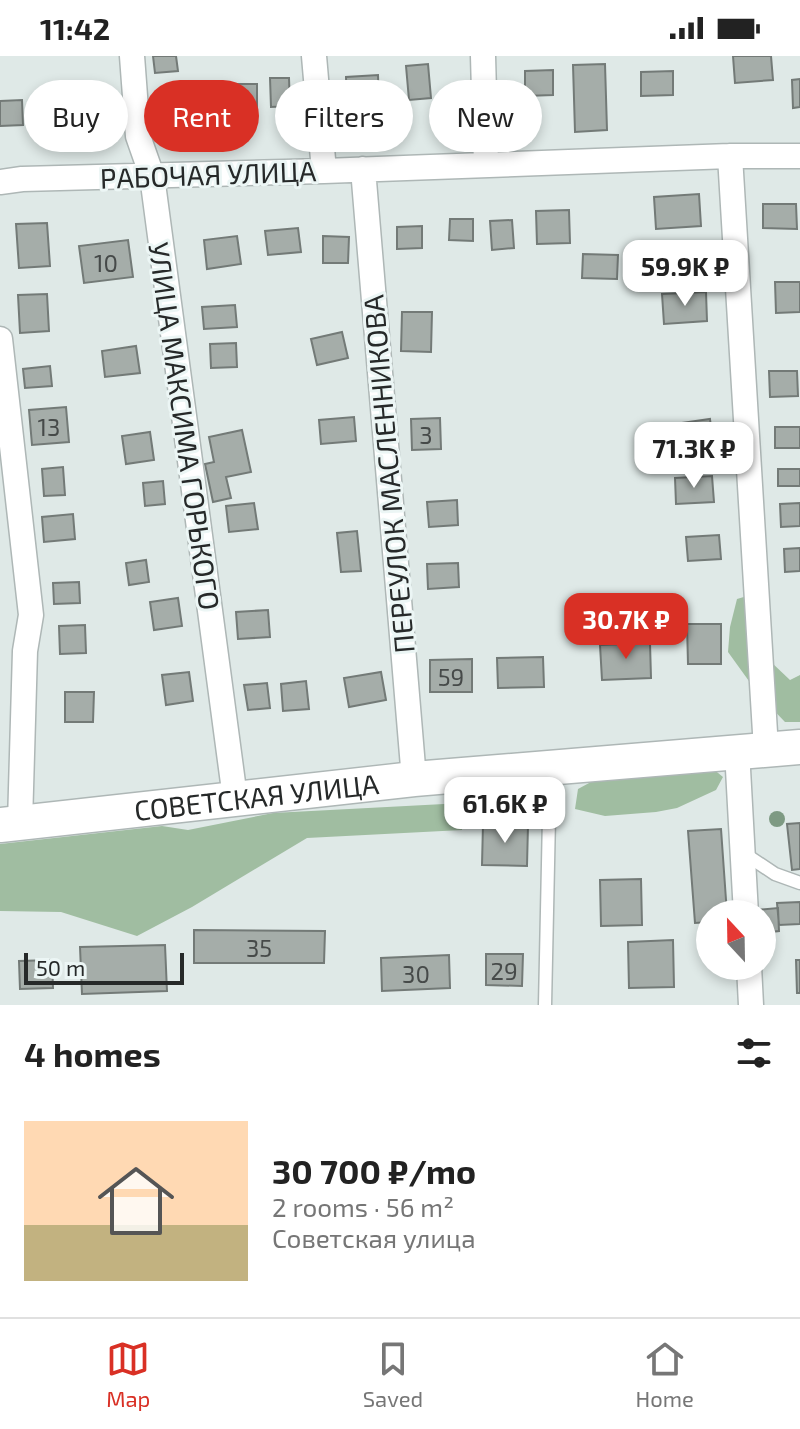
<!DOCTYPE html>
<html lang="en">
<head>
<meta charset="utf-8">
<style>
	body { margin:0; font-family:"Exo 2",sans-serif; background:#f2f2f2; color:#222; height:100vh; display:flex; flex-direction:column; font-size:30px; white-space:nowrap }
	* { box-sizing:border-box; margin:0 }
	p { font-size:26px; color:#767676 }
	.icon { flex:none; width:44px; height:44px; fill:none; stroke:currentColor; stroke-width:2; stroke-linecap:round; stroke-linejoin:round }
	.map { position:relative; height:949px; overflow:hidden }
	.panel { display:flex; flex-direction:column; background:#fff; flex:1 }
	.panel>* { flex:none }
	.top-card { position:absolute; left:24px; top:24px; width:752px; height:72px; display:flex; gap:16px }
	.needle { width:52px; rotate:338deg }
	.buttons { position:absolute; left:696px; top:844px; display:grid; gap:16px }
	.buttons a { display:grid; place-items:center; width:80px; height:80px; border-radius:50%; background:#fff; box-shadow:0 4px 12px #0003; font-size:40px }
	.scale { position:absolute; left:24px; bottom:20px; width:160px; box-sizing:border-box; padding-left:8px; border:4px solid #262929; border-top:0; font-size:22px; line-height:28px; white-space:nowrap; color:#262929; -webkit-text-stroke:6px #ecf6f5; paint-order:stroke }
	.price { position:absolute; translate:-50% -68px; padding:0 18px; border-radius:16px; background:#fff; color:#222; font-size:26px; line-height:52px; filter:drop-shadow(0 2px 4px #0008) }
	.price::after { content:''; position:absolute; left:50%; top:48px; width:24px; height:18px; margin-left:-12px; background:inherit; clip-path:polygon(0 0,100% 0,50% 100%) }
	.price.on { background:#d93025; color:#fff }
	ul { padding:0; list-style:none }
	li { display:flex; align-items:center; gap:24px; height:200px; padding:0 24px }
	li span { display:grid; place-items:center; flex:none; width:224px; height:160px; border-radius:0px; color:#555 }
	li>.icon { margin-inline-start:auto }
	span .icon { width:96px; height:96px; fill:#fffc; stroke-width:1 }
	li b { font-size:34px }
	h2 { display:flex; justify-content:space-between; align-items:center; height:96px; padding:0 24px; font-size:34px }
	.tag { padding:0 28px; border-radius:36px; background:#fff; box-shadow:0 4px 12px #0003; font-size:28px; line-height:72px }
	.tag.on { background:#d93025; color:#fff }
	.status { display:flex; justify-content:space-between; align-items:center; height:56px; padding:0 40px; background:#fff; direction:ltr }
	.status svg { height:22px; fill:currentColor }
	.tab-bar { display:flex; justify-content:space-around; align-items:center; height:112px; border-top:2px solid #e0e0e0; background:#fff; font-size:22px; color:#767676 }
	.tab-bar a { display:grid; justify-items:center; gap:4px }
	.tab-bar .on { color:#d93025 }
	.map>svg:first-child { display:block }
</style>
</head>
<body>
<div class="status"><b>11:42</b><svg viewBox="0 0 49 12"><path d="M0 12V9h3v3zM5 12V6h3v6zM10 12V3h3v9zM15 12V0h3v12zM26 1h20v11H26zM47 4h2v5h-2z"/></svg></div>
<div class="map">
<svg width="800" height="949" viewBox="0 0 800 949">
	<rect width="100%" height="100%" fill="#dfe9e7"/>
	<path fill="#a0bda1" d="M 767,534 L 771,606 L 790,624 L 800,619 L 800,666 L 785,666 L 759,639 L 728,596 L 730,571 L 737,543 Z
		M 712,712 L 723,721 L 716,734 L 677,752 L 656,756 L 605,760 L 575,753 L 578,733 L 615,713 Z
		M 463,747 L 462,774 L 307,782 L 192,851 L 137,880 L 61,856 L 0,855 L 0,788 L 162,770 L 188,774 L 273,757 Z"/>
	<path fill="#a5ada9" stroke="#737a77" stroke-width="2" d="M 153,0 L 176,0 L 178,15 L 155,17 Z
		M 733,0 L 771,0 L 773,24 L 735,27 Z
		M 428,8 L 431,42 L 409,44 L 406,10 Z
		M 605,8 L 607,74 L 575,76 L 573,9 Z
		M 553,14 L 553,39 L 525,40 L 525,15 Z
		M 673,15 L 673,39 L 641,40 L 641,16 Z
		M 378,19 L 379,51 L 347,52 L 346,21 Z
		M 270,22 L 289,22 L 290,50 L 271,51 Z
		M 800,23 L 800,51 L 793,52 L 792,24 Z
		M 231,28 L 257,28 L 257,54 L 231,54 Z
		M 214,29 L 215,57 L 180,59 L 179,30 Z
		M 108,31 L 111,58 L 80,61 L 78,34 Z
		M 22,44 L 23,69 L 0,70 L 0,45 Z
		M 699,138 L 701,170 L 656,173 L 654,141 Z
		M 763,148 L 796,148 L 797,173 L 763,172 Z
		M 569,154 L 570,187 L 537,188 L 536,155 Z
		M 450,163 L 473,163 L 473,185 L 449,184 Z
		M 512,164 L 514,192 L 492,194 L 490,165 Z
		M 47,167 L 50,210 L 19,212 L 16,168 Z
		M 422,170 L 422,192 L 397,193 L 397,171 Z
		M 298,172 L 301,196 L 268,199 L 265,175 Z
		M 237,180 L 241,208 L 207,213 L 204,184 Z
		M 323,180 L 349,181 L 348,207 L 323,207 Z
		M 128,184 L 133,221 L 84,227 L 79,190 Z
		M 583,198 L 618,199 L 617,223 L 582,222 Z
		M 775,226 L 800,226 L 800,256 L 776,257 Z
		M 706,236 L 707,265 L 664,268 L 662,238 Z
		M 47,238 L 49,275 L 20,277 L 18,239 Z
		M 235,249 L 237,271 L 204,273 L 202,251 Z
		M 402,256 L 432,256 L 431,296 L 401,295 Z
		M 342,276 L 348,302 L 317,309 L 311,283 Z
		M 236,287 L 237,311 L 211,312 L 210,288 Z
		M 136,290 L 140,317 L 105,321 L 102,295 Z
		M 50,310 L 52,330 L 25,332 L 23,313 Z
		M 769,315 L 797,315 L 798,340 L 770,341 Z
		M 66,351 L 69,386 L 32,389 L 29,354 Z
		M 354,361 L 356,385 L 321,388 L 319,364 Z
		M 440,362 L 441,393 L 412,394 L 411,363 Z
		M 710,363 L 713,387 L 683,390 L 681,367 Z
		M 775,371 L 800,371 L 800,392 L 775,392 Z
		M 242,374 L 251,416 L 226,421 L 231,442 L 213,446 L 205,408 L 214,406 L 209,381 Z
		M 150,376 L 154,404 L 126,408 L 122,380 Z
		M 63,411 L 65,439 L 44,440 L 42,413 Z
		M 778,413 L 800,413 L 800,430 L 778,430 Z
		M 712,420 L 714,446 L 676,448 L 675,422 Z
		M 163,425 L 165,448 L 145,450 L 143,427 Z
		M 457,444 L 458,469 L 429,471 L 427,446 Z
		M 254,447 L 258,473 L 229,476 L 226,450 Z
		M 800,447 L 800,470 L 781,471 L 780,448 Z
		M 73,458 L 75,483 L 44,486 L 42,461 Z
		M 357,475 L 361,515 L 341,516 L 337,477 Z
		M 719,479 L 721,503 L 688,505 L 686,481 Z
		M 800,492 L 800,515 L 785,516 L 784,493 Z
		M 146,504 L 149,526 L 129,529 L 126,507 Z
		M 458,507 L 459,531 L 428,533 L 427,508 Z
		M 79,526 L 80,547 L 54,548 L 53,527 Z
		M 178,542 L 182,570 L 154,574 L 150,546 Z
		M 268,554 L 270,581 L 238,583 L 236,556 Z
		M 687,568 L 721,568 L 721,608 L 688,608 Z
		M 85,569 L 86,597 L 60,598 L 59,570 Z
		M 650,587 L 651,622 L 602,624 L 600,589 Z
		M 543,601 L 544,631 L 498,632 L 497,602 Z
		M 472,603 L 472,636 L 430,636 L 430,604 Z
		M 189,616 L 193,645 L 166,649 L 162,619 Z
		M 381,616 L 386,644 L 349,651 L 344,622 Z
		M 306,625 L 309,653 L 283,655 L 281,628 Z
		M 267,627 L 270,652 L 248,654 L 244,629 Z
		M 65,636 L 94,636 L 93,666 L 65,666 Z
		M 800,767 L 800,813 L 792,814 L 787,768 Z
		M 483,768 L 528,769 L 527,810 L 482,809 Z
		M 721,773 L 727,858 L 710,858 L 710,866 L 695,867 L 688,775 Z
		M 641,823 L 642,869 L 601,870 L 600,824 Z
		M 800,846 L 800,868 L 779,869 L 777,847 Z
		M 778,852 L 779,875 L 762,877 L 762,858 L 757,858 L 757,854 Z
		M 194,874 L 325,875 L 324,907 L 194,907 Z
		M 673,884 L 674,931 L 629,932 L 628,886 Z
		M 165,889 L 167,935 L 82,938 L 80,891 Z
		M 486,898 L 523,898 L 522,930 L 486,929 Z
		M 449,899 L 450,932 L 382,935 L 381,902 Z
		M 52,904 L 53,932 L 20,933 L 19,905 Z
		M 796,904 L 800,904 L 800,937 L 797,937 Z"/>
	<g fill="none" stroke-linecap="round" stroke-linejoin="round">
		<g stroke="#aeb7b6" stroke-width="15">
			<path id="lane" d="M 742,796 L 775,818 L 800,827
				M 545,949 L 550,714"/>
		</g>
		<g stroke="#aeb7b6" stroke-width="27">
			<path id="street" d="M 132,0 L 138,80 L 152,120 L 235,742
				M 314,0 L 324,115
				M 483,0 L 486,109
				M 730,100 L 766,693
				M 363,113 L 414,723
				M 0,126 L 22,123 L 324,115 L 730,100 L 800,100
				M 0,283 L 31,559 L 25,595 L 20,767
				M 737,695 L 746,858
				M 749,910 L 751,949"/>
		</g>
		<g stroke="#aeb7b6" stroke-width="37">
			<g id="secondary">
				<path id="s1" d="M 0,769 L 414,723 L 800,691"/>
			</g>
		</g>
		<use href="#lane" stroke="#fff" stroke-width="12"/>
		<use href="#street" stroke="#fff" stroke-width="24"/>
		<use href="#secondary" stroke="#fff" stroke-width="34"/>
	</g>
	<circle fill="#7e9a83" cx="777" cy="763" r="8"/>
	<g text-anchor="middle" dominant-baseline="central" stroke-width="6" stroke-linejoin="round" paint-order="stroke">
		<g font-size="24" fill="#464a49">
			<text x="106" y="206">10</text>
			<text x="49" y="370">13</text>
			<text x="426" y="378">3</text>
			<text x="451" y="620">59</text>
			<text x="259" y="891">35</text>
			<text x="504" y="914">29</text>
			<text x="416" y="917">30</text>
		</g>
		<g font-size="28" fill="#262929" stroke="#ecf6f5">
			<text transform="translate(208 118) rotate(-2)">РАБОЧАЯ УЛИЦА</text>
			<text transform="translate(185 370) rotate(82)">УЛИЦА МАКСИМА ГОРЬКОГО</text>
			<text transform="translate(388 418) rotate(-95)">ПЕРЕУЛОК МАСЛЕННИКОВА</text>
			<text stroke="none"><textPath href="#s1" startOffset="258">СОВЕТСКАЯ УЛИЦА</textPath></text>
		</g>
	</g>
</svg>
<div class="buttons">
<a><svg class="needle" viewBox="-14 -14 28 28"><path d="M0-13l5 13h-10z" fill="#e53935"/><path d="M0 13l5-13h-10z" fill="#767676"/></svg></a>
</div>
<div class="scale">50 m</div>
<b class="price" style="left:685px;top:252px">59.9K ₽</b>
<b class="price" style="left:694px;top:434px">71.3K ₽</b>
<b class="price on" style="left:626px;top:605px">30.7K ₽</b>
<b class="price" style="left:505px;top:789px">61.6K ₽</b>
<div class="top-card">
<a class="tag">Buy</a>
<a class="tag on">Rent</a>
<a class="tag">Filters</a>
<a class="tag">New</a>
</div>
</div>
<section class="panel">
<h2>4 homes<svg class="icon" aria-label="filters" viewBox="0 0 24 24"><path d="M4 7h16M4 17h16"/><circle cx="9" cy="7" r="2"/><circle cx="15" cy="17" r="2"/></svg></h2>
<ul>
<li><span style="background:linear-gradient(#ffd9b3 65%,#c2b280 0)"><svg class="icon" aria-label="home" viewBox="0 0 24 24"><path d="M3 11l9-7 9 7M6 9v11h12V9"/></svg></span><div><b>30 700 ₽/mo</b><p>2 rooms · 56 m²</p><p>Советская улица</p></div></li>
</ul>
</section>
<nav class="tab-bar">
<a class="on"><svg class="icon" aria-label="map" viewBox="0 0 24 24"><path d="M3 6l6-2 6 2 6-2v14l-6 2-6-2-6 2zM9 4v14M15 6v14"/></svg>Map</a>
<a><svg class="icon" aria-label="saved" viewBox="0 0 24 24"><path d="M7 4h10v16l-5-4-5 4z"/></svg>Saved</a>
<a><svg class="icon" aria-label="home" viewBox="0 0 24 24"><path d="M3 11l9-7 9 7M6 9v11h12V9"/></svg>Home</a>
</nav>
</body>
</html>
